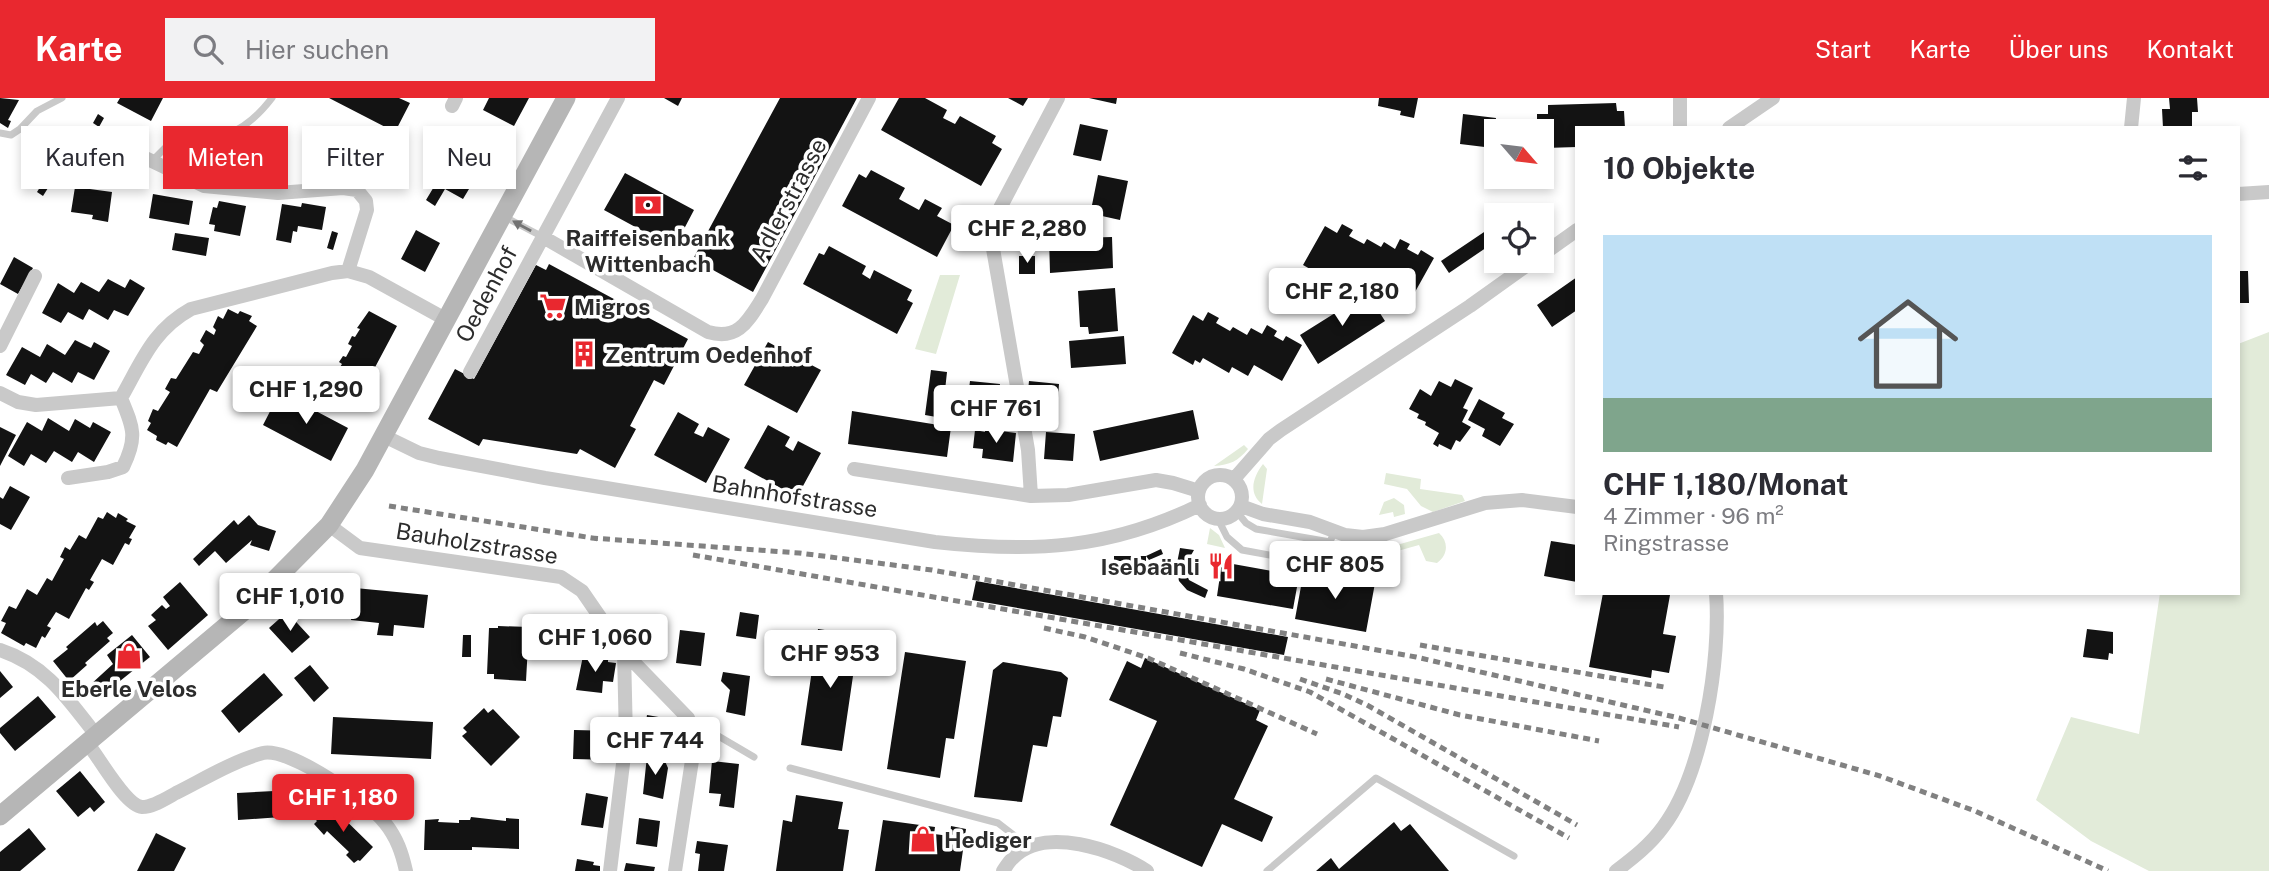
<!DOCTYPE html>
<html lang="de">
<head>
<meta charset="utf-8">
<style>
	body { margin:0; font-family:"Public Sans",sans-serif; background:#f2f2f3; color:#2b2b33; height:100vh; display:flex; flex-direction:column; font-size:26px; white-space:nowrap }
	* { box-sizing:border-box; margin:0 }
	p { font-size:23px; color:#7c7c81 }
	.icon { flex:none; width:38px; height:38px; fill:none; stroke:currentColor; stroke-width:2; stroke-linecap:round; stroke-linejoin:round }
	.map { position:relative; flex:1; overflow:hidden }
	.sheet { position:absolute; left:1575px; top:28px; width:665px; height:469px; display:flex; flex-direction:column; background:#fff; border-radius:0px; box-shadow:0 4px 10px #0003 }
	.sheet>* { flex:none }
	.hud { position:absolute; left:21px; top:28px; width:665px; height:63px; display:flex; gap:14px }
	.needle { width:46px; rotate:118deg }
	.fabs { position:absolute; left:1484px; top:21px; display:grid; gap:14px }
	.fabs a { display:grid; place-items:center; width:70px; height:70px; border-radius:0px; background:#fff; box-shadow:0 4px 10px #0003; font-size:35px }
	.price { position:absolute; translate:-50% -60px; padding:0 16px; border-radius:7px; background:#fff; color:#222; font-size:23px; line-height:46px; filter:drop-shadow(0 2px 4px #0008) }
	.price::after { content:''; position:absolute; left:50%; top:42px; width:21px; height:16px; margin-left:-10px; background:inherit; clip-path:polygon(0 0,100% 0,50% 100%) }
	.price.on { background:#e9282f; color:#fff }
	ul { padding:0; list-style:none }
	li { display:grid; align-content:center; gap:14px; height:371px; padding:0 28px }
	li span { display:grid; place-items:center; height:217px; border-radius:0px; color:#555 }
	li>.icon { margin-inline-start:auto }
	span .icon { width:126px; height:126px; fill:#fffc; stroke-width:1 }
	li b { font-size:30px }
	h2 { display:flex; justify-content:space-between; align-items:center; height:84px; padding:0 28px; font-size:30px }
	.chip { padding:0 24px; border-radius:0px; background:#fff; box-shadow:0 4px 10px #0003; font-size:24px; line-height:63px }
	.chip.on { background:#e9282f; color:#fff }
	header { display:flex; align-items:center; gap:42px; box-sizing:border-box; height:98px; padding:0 35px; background:#e9282f; color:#fff }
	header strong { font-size:33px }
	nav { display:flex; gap:38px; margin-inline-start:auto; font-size:24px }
	.search { width:490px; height:63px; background:#f2f2f3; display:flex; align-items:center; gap:18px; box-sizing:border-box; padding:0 24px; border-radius:0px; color:#7c7c81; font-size:26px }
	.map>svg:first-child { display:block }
</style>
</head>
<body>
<header>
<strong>Karte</strong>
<div class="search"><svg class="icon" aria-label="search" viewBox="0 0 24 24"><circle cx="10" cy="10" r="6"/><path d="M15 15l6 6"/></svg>Hier suchen</div>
<nav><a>Start</a><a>Karte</a><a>Über uns</a><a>Kontakt</a></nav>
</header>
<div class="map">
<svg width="2269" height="773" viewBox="0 0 2269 773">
	<rect width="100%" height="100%" fill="#fff"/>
	<path fill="#e2ebd9" d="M 940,177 L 960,177 L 936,256 L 915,251 Z
		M 2269,234 L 2269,773 L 2149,773 L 2091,743 L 2036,702 L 2071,619 L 2139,636 L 2160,495 L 2238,495 L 2238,246 Z
		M 1244,347 L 1248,351 C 1238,363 1230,367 1214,368 Z
		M 1263,366 L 1267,371 L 1262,406 C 1248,395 1253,379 1263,366 Z
		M 1386,375 L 1421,381 L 1420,391 L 1462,397 L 1465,403 L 1433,414 L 1421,408 L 1407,391 L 1384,386 Z
		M 1394,400 L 1404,407 L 1405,416 L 1394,419 L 1393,414 L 1379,417 L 1384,404 Z
		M 1210,430 L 1219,437 L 1225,450 L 1207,446 Z
		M 1439,435 C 1449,444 1448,457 1437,465 L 1426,463 L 1419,447 L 1369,461 L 1351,460 Z"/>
	<path fill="#131313" d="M 0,0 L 19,2 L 8,22 L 11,23 L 8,30 L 0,25 Z
		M 120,0 L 163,0 L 151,23 L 117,5 Z
		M 329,0 L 399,0 L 410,5 L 395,34 Z
		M 489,0 L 529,0 L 514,28 L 483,12 Z
		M 664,0 L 682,0 L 678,8 Z
		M 780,0 L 857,0 L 753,194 L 693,161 Z
		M 899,0 L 925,0 L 947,12 L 943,20 L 955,26 L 960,18 L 996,38 L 992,45 L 1002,51 L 981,88 L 881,32 Z
		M 1008,0 L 1028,0 L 1023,8 Z
		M 1089,0 L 1117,0 L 1116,6 Z
		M 1379,0 L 1418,0 L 1414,20 L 1400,17 L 1401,13 L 1378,8 Z
		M 2169,0 L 2197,0 L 2198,14 L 2192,14 L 2192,30 L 2163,30 L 2162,11 L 2170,11 Z
		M 1616,5 L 1617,13 L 1624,13 L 1625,30 L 1577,30 L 1577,49 L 1545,50 L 1545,45 L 1542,45 L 1542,33 L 1537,33 L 1537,16 L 1548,16 L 1548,7 Z
		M 98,16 L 104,20 L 99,29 L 93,25 Z
		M 1463,16 L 1496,20 L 1493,50 L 1460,46 Z
		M 1080,26 L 1108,32 L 1101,63 L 1073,57 Z
		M 79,58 L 99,61 L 99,58 L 117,61 L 112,89 L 75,83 Z
		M 456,63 L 478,76 L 463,101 L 445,91 L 435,108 L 426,102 L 435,87 L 432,85 L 442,68 L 451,73 Z
		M 871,72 L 905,90 L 899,101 L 919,112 L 925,101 L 942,110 L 937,118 L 954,127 L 937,159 L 842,108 L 859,76 L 866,80 Z
		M 625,75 L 694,112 L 674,150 L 604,112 Z
		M 1098,77 L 1128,83 L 1120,122 L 1093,116 L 1094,112 L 1091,112 Z
		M 42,86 L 48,90 L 43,98 L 37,94 Z
		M 75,89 L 112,94 L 108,124 L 92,121 L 93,117 L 71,114 Z
		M 153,96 L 193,103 L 189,127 L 149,120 Z
		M 219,103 L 246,108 L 240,138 L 214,133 L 215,127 L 209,126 L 213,109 L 217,110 Z
		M 302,105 L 326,109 L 322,132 L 298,128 L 297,134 L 293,133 L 291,145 L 276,142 L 282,106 L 301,109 Z
		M 1342,126 L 1353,132 L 1349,138 L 1364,146 L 1367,141 L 1381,149 L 1384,144 L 1395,151 L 1400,141 L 1410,146 L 1407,151 L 1418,157 L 1421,152 L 1434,160 L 1415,194 L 1386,178 L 1380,189 L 1365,181 L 1361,187 L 1337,173 L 1333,180 L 1328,178 L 1326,180 L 1303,167 L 1325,128 L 1337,135 Z
		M 1496,126 L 1496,143 L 1449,175 L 1441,163 Z
		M 416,132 L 440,145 L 425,174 L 401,161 Z
		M 332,133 L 338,135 L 333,152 L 327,150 Z
		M 175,135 L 209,140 L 206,158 L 172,152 Z
		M 1034,135 L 1034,153 L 1018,153 L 1018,136 Z
		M 1076,138 L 1076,140 L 1112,139 L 1113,170 L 1050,175 L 1049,139 Z
		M 829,148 L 866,168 L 862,176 L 870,181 L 874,172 L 912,192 L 907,202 L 913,205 L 897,236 L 803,186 L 819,155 L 824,157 Z
		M 1019,158 L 1035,158 L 1035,176 L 1019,176 Z
		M 14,159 L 33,170 L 18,196 L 0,186 Z
		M 549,166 L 688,241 L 664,287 L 654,282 L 630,328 L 636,331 L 615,370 L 580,351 L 577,356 L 483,341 L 479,348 L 428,321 L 455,271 L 474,281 L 536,167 L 546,172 Z
		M 2238,173 L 2248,173 L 2249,205 L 2238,205 Z
		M 1577,179 L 1577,212 L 1552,229 L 1537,207 Z
		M 108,181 L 125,190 L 130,181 L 145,190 L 128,218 L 114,212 L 108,222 L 89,211 L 83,222 L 68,214 L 61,225 L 42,215 L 58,185 L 74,195 L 81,184 L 99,194 Z
		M 1115,190 L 1118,233 L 1089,236 L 1088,229 L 1080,229 L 1078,193 Z
		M 1367,195 L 1385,223 L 1318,266 L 1300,237 Z
		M 228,211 L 238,216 L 240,213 L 252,218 L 249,223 L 257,228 L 217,294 L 210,291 L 177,349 L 168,344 L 166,347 L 156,342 L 157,338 L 147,332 L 151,325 L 148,323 L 153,311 L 158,313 L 170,294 L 165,291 L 171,280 L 176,281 L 193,254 L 199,256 L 204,247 L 200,243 L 206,232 L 214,237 L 216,232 L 213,229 L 218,218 L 223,221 Z
		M 369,213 L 397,228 L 364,290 L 336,275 L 342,266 L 339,264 L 343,258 L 346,259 L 352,248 L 348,246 L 352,238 L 355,239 L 360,231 L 357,230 Z
		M 1208,214 L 1219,220 L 1216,225 L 1230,233 L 1233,229 L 1247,237 L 1251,230 L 1262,236 L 1267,227 L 1277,233 L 1274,238 L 1283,243 L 1286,238 L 1302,247 L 1282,283 L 1254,267 L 1248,278 L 1232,269 L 1229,275 L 1203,260 L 1200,265 L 1195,262 L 1193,267 L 1172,255 L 1193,217 L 1203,223 Z
		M 1124,238 L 1126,266 L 1071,270 L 1069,243 Z
		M 75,242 L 91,250 L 94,244 L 110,253 L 94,282 L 78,274 L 72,285 L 53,274 L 46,285 L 31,276 L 25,287 L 6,277 L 22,249 L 40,259 L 47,246 L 65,257 Z
		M 768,244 L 790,256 L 785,265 L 793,269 L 798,260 L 821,272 L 797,315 L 744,287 Z
		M 931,272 L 947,274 L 942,320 L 925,317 Z
		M 1455,281 L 1473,290 L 1463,310 L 1468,312 L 1462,324 L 1471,329 L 1460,344 L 1456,342 L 1451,352 L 1439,346 L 1438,349 L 1433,346 L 1439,335 L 1425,327 L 1426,324 L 1417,320 L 1419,316 L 1409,311 L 1420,291 L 1431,298 L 1439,283 L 1451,289 Z
		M 970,283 L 1000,286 L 997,311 L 992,311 L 990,325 L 965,323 Z
		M 1029,283 L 1059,286 L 1057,314 L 1026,312 Z
		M 280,294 L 348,330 L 331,363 L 263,327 Z
		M 1479,301 L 1505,315 L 1502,320 L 1514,326 L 1500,348 L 1482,338 L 1485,331 L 1468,322 Z
		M 1193,312 L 1199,341 L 1100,363 L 1093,333 Z
		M 852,313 L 951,329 L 947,359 L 848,346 Z
		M 678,314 L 699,326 L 694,335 L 703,339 L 708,329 L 730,341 L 706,385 L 654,357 Z
		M 48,320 L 69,333 L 75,321 L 90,330 L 93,324 L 111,334 L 94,364 L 78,354 L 72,364 L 54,353 L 46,365 L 31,356 L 24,368 L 8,358 L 27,324 L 42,333 Z
		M 768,327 L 790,339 L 785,348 L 793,353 L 798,343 L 821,355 L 797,399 L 744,370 Z
		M 0,329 L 16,337 L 0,368 Z
		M 985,331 L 1016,335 L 1013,364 L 982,360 L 983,351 L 973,350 L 975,332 L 985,334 Z
		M 1046,334 L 1075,336 L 1073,363 L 1044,361 Z
		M 10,388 L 30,399 L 11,432 L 0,426 L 0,399 L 3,401 Z
		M 107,414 L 116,420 L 118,415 L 128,421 L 126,423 L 136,428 L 129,440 L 132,441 L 129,447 L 125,445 L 113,467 L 102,461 L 90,482 L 94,484 L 89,492 L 86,490 L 69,521 L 56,514 L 47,528 L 51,530 L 45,540 L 42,538 L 36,550 L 26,545 L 24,548 L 1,535 L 6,525 L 1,523 L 9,508 L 16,511 L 27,491 L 37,497 L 47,480 L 52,483 L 64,461 L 60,459 L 65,449 L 70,452 L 79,437 L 86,441 L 98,419 L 103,421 Z
		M 249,417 L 258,427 L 276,433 L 269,453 L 250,447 L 252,442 L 226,465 L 215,453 L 199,468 L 193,461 L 234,422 L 238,427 Z
		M 1551,443 L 1577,447 L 1577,484 L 1544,478 Z
		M 1180,450 L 1194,452 L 1186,466 L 1185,472 L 1189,482 L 1208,492 L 1205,500 L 1187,492 L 1179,483 L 1176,470 Z
		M 1161,451 L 1163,456 L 1149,462 L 1146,458 Z
		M 1114,458 L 1146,458 L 1146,463 L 1114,463 Z
		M 1222,464 L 1299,478 L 1293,511 L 1217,498 Z
		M 1304,472 L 1375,485 L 1366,534 L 1295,521 Z
		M 976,483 L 1288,539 L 1284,557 L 972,502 Z
		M 180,484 L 208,517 L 168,552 L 148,528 L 156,522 L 151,517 L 162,507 L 166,511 L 170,508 L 163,499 Z
		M 355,490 L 428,497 L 424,530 L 394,527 L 393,538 L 377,537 L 379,525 L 351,522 Z
		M 1603,495 L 1670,497 L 1663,536 L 1676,538 L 1669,575 L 1652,572 L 1651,580 L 1589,569 Z
		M 287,514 L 310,539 L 292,555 L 269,530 Z
		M 740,514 L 759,517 L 756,541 L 736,538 Z
		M 103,523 L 113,535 L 107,540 L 110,543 L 85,565 L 87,567 L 69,583 L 53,563 L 68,551 L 66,549 L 95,524 L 97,528 Z
		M 498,528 L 529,529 L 526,583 L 494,581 L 494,576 L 487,576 L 489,530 L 498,530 Z
		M 818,531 L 859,537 L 842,653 L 801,647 Z
		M 2087,531 L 2113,534 L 2113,556 L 2109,555 L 2108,562 L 2083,559 Z
		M 680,532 L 705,535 L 701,568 L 676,565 Z
		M 132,537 L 150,559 L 100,599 L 90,587 L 113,566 L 107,557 Z
		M 463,537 L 471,537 L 471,559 L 462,559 Z
		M 905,554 L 966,563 L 954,641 L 946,640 L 940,680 L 887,671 Z
		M 583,558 L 608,561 L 608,564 L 616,565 L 613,584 L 603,583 L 602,595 L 576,592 Z
		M 1145,560 L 1260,612 L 1256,622 L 1268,628 L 1234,701 L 1273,719 L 1262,744 L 1222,726 L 1202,769 L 1110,727 L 1157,623 L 1109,602 L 1127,563 L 1141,570 Z
		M 1003,564 L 1061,574 L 1068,580 L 1061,619 L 1053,618 L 1047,649 L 1033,647 L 1022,704 L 974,699 L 993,572 Z
		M 310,567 L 329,590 L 314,604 L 294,580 Z
		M 0,573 L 13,589 L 0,600 Z
		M 723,574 L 750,578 L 745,618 L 726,614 L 730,592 L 721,583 Z
		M 264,575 L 283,597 L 239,635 L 221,613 Z
		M 38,598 L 56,619 L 15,653 L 0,635 L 0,630 Z
		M 484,610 L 488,615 L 493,611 L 520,639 L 491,668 L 462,638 L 467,634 L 463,630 Z
		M 647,617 L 676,622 L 675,626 L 678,627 L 674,646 L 643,641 Z
		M 333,619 L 433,624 L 431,661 L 331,656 Z
		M 574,632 L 616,633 L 615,662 L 573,661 Z
		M 647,658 L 664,661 L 668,670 L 663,701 L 643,696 Z
		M 712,663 L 739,666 L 734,710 L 719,708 L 721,696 L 709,695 Z
		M 80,673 L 105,704 L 94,714 L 90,709 L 78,719 L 56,693 Z
		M 295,692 L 295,718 L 238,722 L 237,695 Z
		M 586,695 L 608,699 L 603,730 L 581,727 Z
		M 796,697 L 843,704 L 838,731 L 849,732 L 843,773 L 776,773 L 783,722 L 792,724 Z
		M 329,706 L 373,749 L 360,763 L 358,762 L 354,765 L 346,757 L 349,754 L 327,733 L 324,737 L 314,726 L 317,723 L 315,721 Z
		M 471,719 L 506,723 L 506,720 L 519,721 L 519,751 L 472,749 L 472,752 L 424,752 L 425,722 L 439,721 L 438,724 L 459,725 L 459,722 L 470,722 Z
		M 639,720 L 660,723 L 657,749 L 636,746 Z
		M 883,722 L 935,729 L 934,736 L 950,738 L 951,728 L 966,731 L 960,773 L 875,773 Z
		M 1394,724 L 1401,733 L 1410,726 L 1449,773 L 1316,773 L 1331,760 L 1339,771 Z
		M 29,730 L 46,751 L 20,773 L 0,773 L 0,754 Z
		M 156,735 L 186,750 L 174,773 L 137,773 Z
		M 697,743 L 728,747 L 724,773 L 698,773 L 700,756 L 695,755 Z
		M 577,761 L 594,764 L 593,767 L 600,768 L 600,773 L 575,773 Z
		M 626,765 L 655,769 L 654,773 L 624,773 Z"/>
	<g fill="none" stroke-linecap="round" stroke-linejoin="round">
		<path stroke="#c9c9c9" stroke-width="7" d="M 0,35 L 11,37 L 20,31 L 37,13 L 62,0
			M 152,63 L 172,43 C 218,43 243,38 272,0
			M 503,118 L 543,139
			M 1237,414 L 1246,425 L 1256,431 L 1330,444
			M 1218,421 L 1227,439 L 1242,452 L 1313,465 L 1323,458 L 1335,433
			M 691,622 L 754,659
			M 790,670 L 998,725 L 1029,749
			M 1267,773 L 1376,680 L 1514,758"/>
		<path stroke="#c9c9c9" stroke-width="14" d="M 452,8 L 456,0
			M 1680,30 L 1680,0
			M 1729,30 L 1773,0
			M 2131,30 L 2134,0
			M 135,55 L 204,88 L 278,95 L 343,90 L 357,92 L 366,103 L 367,112 L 348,173
			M 2238,96 L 2269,94
			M 543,139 L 708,234 C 738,243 748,223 762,201 L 869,0
			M 1542,157 L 1577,132
			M 0,248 L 35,178
			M 470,274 L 618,0
			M 0,295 L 18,304 L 36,307 L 121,300 C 142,263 153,232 191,211 L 332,175 L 348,173 L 369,179 L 447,222
			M 384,338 L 419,355 L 439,360 L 545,380 L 935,444 C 1033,455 1110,451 1200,407
			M 854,371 L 1031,398 L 1068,397 L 1156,382 L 1173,385 L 1199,393
			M1198 399a22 22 0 1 1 44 0a22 22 0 1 1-44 0Z
			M 68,380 L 108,374 L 123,369 C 138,339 133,329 121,300
			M 1234,381 L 1269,341 L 1281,332 L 1470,208 L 1533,163
			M 1031,398 L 1028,352 L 992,145 L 993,127 L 999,112 L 1058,0
			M 1241,408 L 1263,416 L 1310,424 L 1345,437 L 1363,439 L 1385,436 L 1485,405 L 1522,402 L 1577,409
			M 329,427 L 360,450 L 561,479 L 582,493 L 624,554 L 688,620 L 695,643 L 675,773
			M 0,552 C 46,567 68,601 96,637
			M 87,645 C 98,657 125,708 142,709 C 153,709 167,700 176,695 C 204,681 233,663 263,655 C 289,649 369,704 385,725 C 397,740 402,755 406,773
			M 610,773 L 626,641 L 624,554
			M 1003,773 C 1006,769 1009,763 1013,760 C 1044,727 1115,752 1147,773
			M 1616,773 C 1633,760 1650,747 1663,729 C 1703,676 1721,561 1716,495"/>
		<path stroke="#b6b6b6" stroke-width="19" d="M 0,718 L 244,513 L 329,427 L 365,372 L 566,0"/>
		<path stroke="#818181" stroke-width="5" stroke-dasharray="7 5" stroke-linecap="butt" d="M 389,408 L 599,441
			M 591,440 L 799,455 L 932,472 L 1416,559 L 1679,620 L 1880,678 L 1975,713 L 2108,773
			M 693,457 L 1679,629
			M 1044,530 L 1085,539 L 1148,560 L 1317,636
			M 1420,547 L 1664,589
			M 1180,555 L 1244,571 L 1310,594 L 1569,740
			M 1300,581 L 1343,596 L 1367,607 L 1577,727
			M 1326,581 L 1460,617 L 1599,643"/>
	</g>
	<defs><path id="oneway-solid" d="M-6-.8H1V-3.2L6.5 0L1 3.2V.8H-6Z" transform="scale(1.75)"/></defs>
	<use fill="#737373" href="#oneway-solid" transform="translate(522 128) rotate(-151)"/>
	<defs>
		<g id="bank-bare" transform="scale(2.1)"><path d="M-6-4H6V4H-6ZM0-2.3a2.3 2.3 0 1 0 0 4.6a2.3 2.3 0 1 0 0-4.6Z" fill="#e9282f" stroke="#fff" stroke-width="2.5" paint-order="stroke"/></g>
		<g id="supermarket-bare" transform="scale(2.1)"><path d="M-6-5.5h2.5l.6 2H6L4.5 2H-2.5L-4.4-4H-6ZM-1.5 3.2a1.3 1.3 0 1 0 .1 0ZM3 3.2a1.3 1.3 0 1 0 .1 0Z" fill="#e9282f" stroke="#fff" stroke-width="2.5" paint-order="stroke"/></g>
		<g id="building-bare" transform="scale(2.1)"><path d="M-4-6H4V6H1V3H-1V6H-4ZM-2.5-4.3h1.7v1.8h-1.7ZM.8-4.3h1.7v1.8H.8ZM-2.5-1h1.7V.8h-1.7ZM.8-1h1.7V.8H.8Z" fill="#e9282f" stroke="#fff" stroke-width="2.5" paint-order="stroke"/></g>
		<g id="restaurant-bare" transform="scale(2.1)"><path d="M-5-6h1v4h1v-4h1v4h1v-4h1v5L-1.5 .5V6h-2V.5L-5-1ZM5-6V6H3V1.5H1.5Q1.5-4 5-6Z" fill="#e9282f" stroke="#fff" stroke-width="2.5" paint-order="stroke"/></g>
		<g id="shop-bare" transform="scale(2.1)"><path d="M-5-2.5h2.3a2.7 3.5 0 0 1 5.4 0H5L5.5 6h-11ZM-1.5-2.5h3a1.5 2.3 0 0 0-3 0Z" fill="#e9282f" stroke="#fff" stroke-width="2.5" paint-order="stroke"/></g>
	</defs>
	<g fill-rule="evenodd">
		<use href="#bank-bare" x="648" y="107"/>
		<use href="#supermarket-bare" x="553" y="208"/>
		<use href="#building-bare" x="584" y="256"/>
		<use href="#restaurant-bare" x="1221" y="468"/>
		<use href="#shop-bare" x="129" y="558"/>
		<use href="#shop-bare" x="923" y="741"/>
	</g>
	<g text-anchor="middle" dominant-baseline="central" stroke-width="7" stroke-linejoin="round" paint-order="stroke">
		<g font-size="23" fill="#2c2c2c" stroke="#fff">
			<text transform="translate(788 102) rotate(-62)">Adlerstrasse</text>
			<text transform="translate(486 196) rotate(-62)">Oedenhof</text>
			<text transform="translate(795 398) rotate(9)">Bahnhofstrasse</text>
			<text transform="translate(477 445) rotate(9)">Bauholzstrasse</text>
		</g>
		<g font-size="23" font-weight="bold" fill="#2c2c2c" stroke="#fff" text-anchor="start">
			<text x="648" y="139" text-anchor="middle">Raiffeisenbank<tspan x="648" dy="26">Wittenbach</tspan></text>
			<text x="574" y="208">Migros</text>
			<text x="605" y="256">Zentrum Oedenhof</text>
			<text x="1200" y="468" text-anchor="end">Isebaänli</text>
			<text x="129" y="590" text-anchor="middle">Eberle Velos</text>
			<text x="944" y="741">Hediger</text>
		</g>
	</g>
</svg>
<div class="fabs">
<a><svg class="needle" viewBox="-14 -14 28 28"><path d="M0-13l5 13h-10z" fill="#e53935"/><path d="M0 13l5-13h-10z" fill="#7c7c81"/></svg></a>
<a><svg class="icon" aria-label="locate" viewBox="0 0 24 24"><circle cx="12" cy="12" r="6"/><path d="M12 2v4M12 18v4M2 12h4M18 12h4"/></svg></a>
</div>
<b class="price" style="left:1027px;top:167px">CHF 2,280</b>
<b class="price" style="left:1342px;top:230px">CHF 2,180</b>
<b class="price" style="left:306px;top:328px">CHF 1,290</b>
<b class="price" style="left:996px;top:347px">CHF 761</b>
<b class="price" style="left:1335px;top:503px">CHF 805</b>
<b class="price" style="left:290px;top:535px">CHF 1,010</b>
<b class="price" style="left:595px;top:576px">CHF 1,060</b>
<b class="price" style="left:830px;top:592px">CHF 953</b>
<b class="price" style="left:655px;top:679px">CHF 744</b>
<b class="price on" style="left:343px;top:736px">CHF 1,180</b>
<div class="hud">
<a class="chip">Kaufen</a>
<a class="chip on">Mieten</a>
<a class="chip">Filter</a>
<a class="chip">Neu</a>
</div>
<section class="sheet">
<h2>10 Objekte<svg class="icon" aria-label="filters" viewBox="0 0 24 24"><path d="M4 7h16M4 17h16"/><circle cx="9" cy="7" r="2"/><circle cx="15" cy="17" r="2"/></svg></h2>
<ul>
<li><span style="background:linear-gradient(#bfe0f5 75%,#7fa58c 0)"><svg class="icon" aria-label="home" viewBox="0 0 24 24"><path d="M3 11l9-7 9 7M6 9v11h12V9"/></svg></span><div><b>CHF 1,180/Monat</b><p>4 Zimmer · 96 m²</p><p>Ringstrasse</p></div></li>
</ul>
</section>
</div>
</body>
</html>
